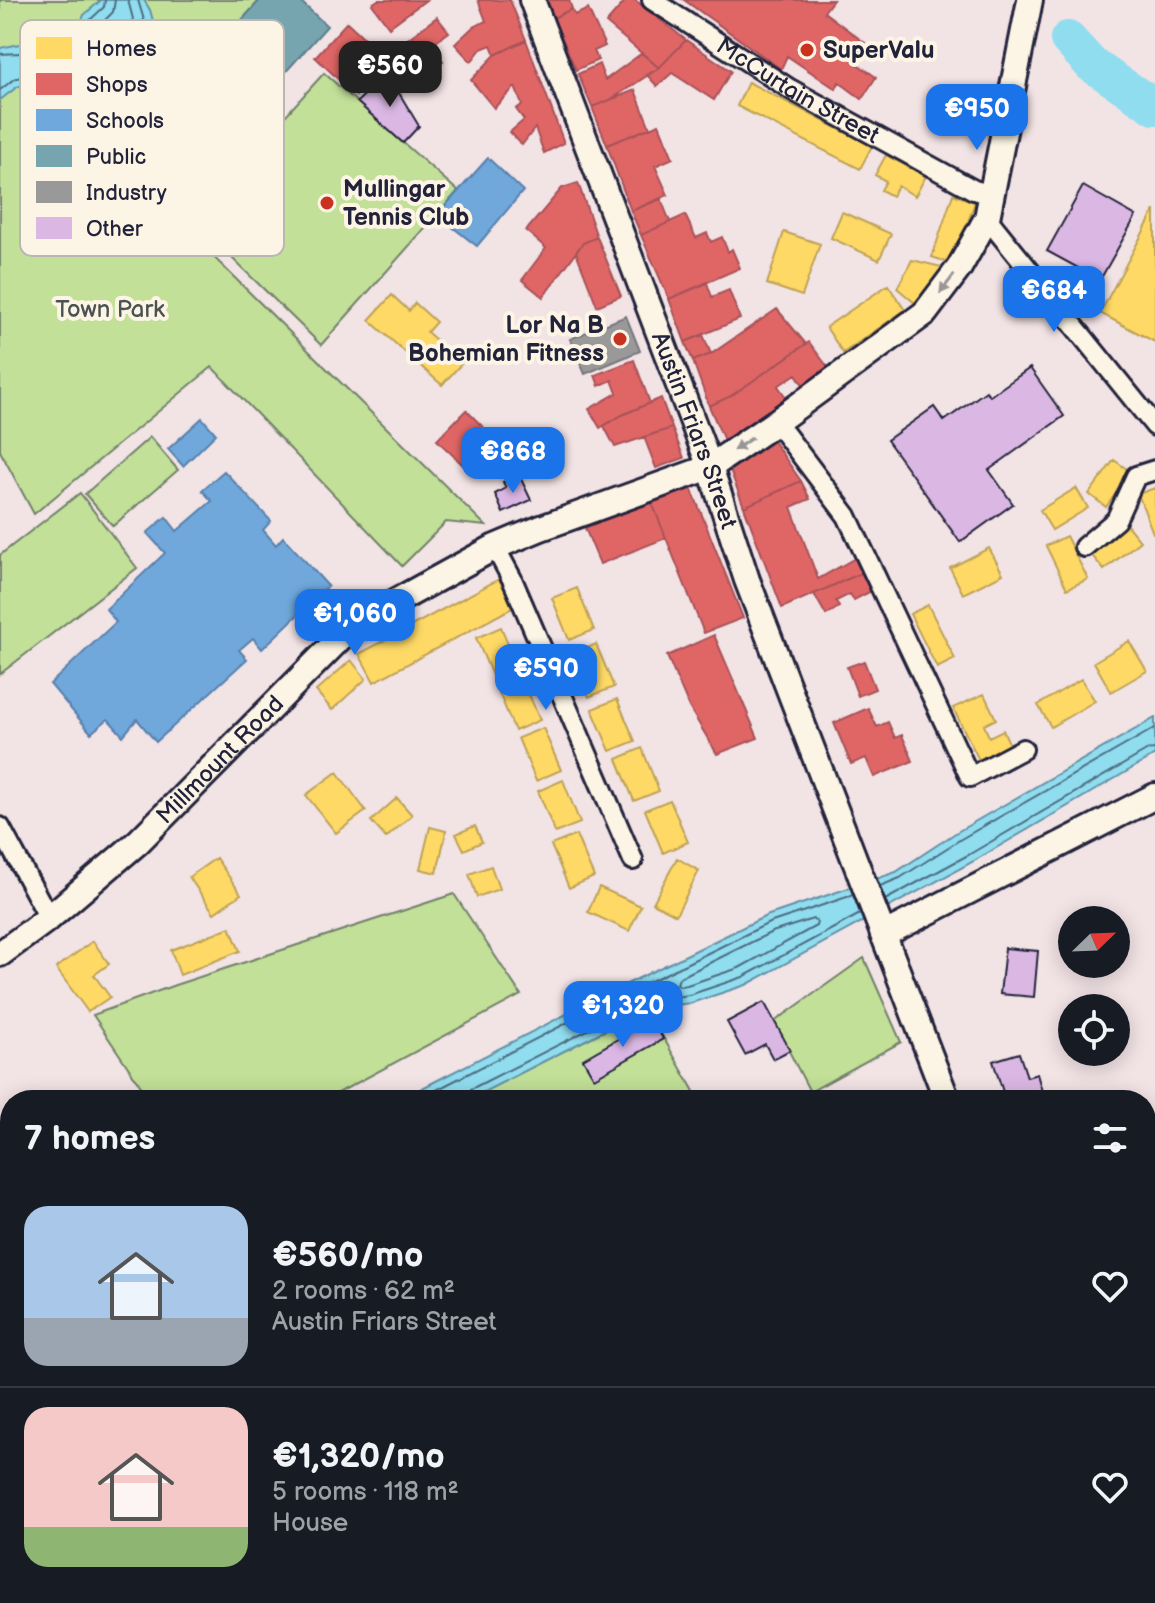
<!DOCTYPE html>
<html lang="en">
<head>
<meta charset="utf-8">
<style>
	body { margin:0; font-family:"Balsamiq Sans",sans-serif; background:#20242c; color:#f1f3f6; height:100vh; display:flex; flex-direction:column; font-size:30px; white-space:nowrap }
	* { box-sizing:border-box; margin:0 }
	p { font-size:26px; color:#9ea1a6 }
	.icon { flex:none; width:44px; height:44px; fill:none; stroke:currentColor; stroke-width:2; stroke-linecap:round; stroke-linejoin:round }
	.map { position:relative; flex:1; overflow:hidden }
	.drawer { position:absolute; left:0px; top:1090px; width:1156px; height:514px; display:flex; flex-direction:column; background:#171b24; border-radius:32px 32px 0 0; box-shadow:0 4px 20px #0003 }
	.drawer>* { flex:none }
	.needle { width:52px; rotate:67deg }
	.tools { position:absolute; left:1058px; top:906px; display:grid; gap:16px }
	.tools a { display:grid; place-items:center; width:72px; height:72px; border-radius:50%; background:#171b24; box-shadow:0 4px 20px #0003; font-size:40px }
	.price { position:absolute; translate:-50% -68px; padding:0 18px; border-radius:16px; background:#1a73e8; color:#fff; font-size:26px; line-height:52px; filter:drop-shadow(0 2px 4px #0008) }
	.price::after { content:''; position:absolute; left:50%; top:48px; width:24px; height:18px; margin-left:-12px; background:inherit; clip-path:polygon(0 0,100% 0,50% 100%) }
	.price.active { background:#222; color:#fff }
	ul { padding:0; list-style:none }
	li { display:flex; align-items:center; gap:24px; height:200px; padding:0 24px }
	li+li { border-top:2px solid #363941 }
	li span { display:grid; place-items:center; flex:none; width:224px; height:160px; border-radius:24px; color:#555 }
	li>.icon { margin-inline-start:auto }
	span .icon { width:96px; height:96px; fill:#fffc; stroke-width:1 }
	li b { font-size:34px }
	h2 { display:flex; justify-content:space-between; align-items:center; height:96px; padding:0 24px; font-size:34px }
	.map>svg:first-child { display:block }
</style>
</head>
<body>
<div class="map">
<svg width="1155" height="1603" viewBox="0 0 1155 1603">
	<rect width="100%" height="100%" fill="#f2e3e5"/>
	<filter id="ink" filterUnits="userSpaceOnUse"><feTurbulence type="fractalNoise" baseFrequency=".0125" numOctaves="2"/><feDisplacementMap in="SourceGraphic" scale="16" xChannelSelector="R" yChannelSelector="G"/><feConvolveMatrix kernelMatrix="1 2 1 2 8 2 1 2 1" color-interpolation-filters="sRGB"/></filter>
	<g filter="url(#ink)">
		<path fill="#c2e098" stroke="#72816a" stroke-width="2" d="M 0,0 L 260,0 L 196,71 L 246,116 L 254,120 L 167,211 L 486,526 L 446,522 L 402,566 L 212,367 L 34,514 L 0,451 Z
			M 324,73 L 458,191 L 321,345 L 192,219 Z
			M 150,437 L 178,470 L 113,526 L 85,494 Z
			M 80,493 L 137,568 L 0,674 L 0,555 Z
			M 454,894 L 521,995 L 325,1100 L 150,1100 L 93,1015 L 175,985 Z
			M 864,958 L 901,1042 L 810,1092 L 774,1022 Z
			M 647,1009 L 699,1100 L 467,1100 Z
			M 10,1318 L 10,1594 L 131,1594 L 117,1603 L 0,1603 L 0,1322 Z"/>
		<path fill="#90ddef" stroke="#6492a7" stroke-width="2" d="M 101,0 L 144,0 L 150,10 L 153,21 L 119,73 L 86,69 L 56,75 L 17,87 L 0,100 L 0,48 L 20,44 L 53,56 L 66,50 L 75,36 L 84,15 Z
			M 1155,718 L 1155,755 L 974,861 L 746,985 L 691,1003 L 646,1009 L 468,1100 L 399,1100 L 592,1001 L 766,916 L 896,872 L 957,832 Z"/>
		<path fill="#ffd966" stroke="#bda259" stroke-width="2" d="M 748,82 L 872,146 L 860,169 L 737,106 Z
			M 886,155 L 926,176 L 915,196 L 898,186 L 892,196 L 881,190 L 886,181 L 875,175 Z
			M 953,194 L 975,202 L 953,264 L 932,257 Z
			M 1155,210 L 1155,342 L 1100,313 Z
			M 842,212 L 891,234 L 879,260 L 831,238 Z
			M 784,232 L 820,244 L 802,296 L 767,284 Z
			M 912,260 L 946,268 L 915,303 L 897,288 Z
			M 888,285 L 905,310 L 843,353 L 826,327 Z
			M 392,295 L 409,311 L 415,303 L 436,322 L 427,332 L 462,363 L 442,385 L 369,320 Z
			M 1114,460 L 1131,472 L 1106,507 L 1089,494 Z
			M 1076,488 L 1088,508 L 1052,530 L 1040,510 Z
			M 1155,488 L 1155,533 L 1153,533 L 1138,494 Z
			M 1126,524 L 1140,541 L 1104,570 L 1090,553 Z
			M 1066,536 L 1088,579 L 1067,589 L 1046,546 Z
			M 989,548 L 1003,574 L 963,594 L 950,568 Z
			M 499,579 L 514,607 L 374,682 L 359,654 Z
			M 577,588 L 594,630 L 569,640 L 552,598 Z
			M 928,605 L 955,659 L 937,668 L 910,614 Z
			M 501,627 L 519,670 L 494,680 L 476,638 Z
			M 1129,641 L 1147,671 L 1111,692 L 1094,662 Z
			M 596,644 L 614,687 L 589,697 L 572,655 Z
			M 351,660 L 366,679 L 332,710 L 316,691 Z
			M 522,678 L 540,720 L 515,731 L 497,688 Z
			M 1081,679 L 1095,701 L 1051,727 L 1038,705 Z
			M 984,694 L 996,719 L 984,725 L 989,737 L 1003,730 L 1011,747 L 980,762 L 953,708 Z
			M 617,699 L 635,741 L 610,751 L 592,709 Z
			M 543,728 L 561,770 L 536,781 L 518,738 Z
			M 642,748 L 659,791 L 634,801 L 617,759 Z
			M 337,772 L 366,811 L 336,833 L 306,795 Z
			M 563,780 L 580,823 L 555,833 L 538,791 Z
			M 397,798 L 412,815 L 386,838 L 371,821 Z
			M 670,800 L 688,842 L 663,853 L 645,810 Z
			M 475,826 L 482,842 L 464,850 L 456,834 Z
			M 430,827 L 446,831 L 437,873 L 420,869 Z
			M 576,835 L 594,877 L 569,888 L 551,845 Z
			M 216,858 L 241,894 L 214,913 L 189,877 Z
			M 677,858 L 699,871 L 676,915 L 653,903 Z
			M 491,866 L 499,889 L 477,897 L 469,874 Z
			M 599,887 L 641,906 L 629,931 L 588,912 Z
			M 230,927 L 240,951 L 180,975 L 171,950 Z
			M 93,941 L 109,964 L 94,975 L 110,997 L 88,1012 L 56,968 Z
			M 1155,1378 L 1155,1419 L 1146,1423 L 1146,1381 Z
			M 207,1594 L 251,1594 L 252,1598 L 237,1603 L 210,1603 Z
			M 392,1594 L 419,1594 L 423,1603 L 387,1603 L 384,1597 Z
			M 514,1594 L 543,1594 L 547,1603 L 515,1603 L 518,1602 Z
			M 642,1594 L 680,1594 L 684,1603 L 646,1603 Z
			M 739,1594 L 771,1594 L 774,1603 L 743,1603 Z"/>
		<path fill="#e06666" stroke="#a75259" stroke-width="2" d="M 378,0 L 426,0 L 389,27 L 372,4 Z
			M 478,0 L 510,0 L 526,40 L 495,55 L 491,45 L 481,49 L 471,62 L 455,44 L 473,27 L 486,21 Z
			M 546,0 L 569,0 L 572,9 L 553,18 Z
			M 626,0 L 635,0 L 686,40 L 659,68 L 606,23 Z
			M 684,0 L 833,0 L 824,12 L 865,43 L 853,61 L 876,77 L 862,99 L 839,82 L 836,89 L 787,56 L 781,69 Z
			M 572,9 L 575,15 L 588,9 L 605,46 L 594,51 L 598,60 L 576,70 L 553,18 Z
			M 437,17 L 449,32 L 417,56 L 405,41 Z
			M 347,22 L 389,61 L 356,96 L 315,57 Z
			M 526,40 L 564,143 L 544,153 L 535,128 L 522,145 L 510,132 L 524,120 L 516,109 L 522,105 L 515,87 L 494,108 L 471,80 L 495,55 Z
			M 686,40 L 731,71 L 714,100 L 672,73 L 657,86 L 647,75 L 659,68 Z
			M 431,45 L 443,61 L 421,78 L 409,63 Z
			M 642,53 L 659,68 L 610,100 L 592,107 L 578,74 L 599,64 L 605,80 Z
			M 635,90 L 650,128 L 607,145 L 592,107 Z
			M 659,124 L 673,158 L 655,166 L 668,195 L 631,211 L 607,145 Z
			M 578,183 L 597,237 L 583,243 L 543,297 L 522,280 L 546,248 L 526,231 L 562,188 Z
			M 661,199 L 670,222 L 641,235 L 631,211 Z
			M 685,215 L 696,238 L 707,233 L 711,242 L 722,237 L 728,252 L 732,249 L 740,268 L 669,299 L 641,235 Z
			M 597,237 L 621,296 L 597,306 L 576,252 L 583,243 Z
			M 707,283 L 712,297 L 729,290 L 740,319 L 685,342 L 669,299 Z
			M 777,309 L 806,344 L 731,396 L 709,406 L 693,361 L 711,354 Z
			M 703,335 L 711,354 L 693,361 L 685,342 Z
			M 809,342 L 830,370 L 805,388 L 796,374 L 778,386 L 788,400 L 726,445 L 709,406 L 731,396 Z
			M 634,360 L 650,403 L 622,415 L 600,428 L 589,409 L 617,393 L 612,380 L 599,386 L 595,375 Z
			M 661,398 L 672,428 L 615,447 L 604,426 L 622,415 Z
			M 466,410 L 491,435 L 463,465 L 437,440 Z
			M 672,428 L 684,458 L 656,468 L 644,437 Z
			M 769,435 L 801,481 L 744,507 L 727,462 Z
			M 801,481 L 810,499 L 791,507 L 818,579 L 859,556 L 866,571 L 782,608 L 744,507 Z
			M 690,485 L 743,618 L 704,633 L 651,500 Z
			M 651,500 L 666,538 L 600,564 L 585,528 Z
			M 866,571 L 875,589 L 854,600 L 850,594 L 836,601 L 839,607 L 826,615 L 814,594 Z
			M 714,635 L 758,738 L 717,754 L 689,707 L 667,656 Z
			M 864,661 L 875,689 L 858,696 L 847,667 Z
			M 868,708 L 877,727 L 888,722 L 895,738 L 902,735 L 913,761 L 874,777 L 866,758 L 851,764 L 834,723 Z"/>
		<path fill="#6fa8dc" stroke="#5880ac" stroke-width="2" d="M 488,158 L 523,191 L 477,246 L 437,215 Z
			M 202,418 L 216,434 L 183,466 L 168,449 Z
			M 224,471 L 271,521 L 263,530 L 276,545 L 283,537 L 328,586 L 262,649 L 253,638 L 239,650 L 247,659 L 156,742 L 137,719 L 123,736 L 108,719 L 91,733 L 50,684 L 116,622 L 106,609 L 165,553 L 147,533 L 166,517 L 177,531 L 212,501 L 202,490 Z"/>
		<path fill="#76a5af" stroke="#5d7e8c" stroke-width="2" d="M 260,0 L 299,0 L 327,26 L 246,116 L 196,71 Z"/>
		<path fill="#999" stroke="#75757d" stroke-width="2" d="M 626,316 L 640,351 L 585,374 L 570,339 Z"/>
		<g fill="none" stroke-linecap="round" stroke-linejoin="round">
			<path stroke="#4e6d83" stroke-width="2" d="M 105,0 L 104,7 L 90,20 L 82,40 L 70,58 L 72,63 L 86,61 L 115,63 L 144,20 L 138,0
				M 115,0 L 113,12 L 99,26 L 90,47 L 92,52 L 108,53 L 111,52 L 133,19 L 128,0
				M 0,54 L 20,53 L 46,62 L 48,66 L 46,69 L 14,79 L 0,90
				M 880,886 L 900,878 L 961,839 L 1155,728
				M 885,900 L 970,854 L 1148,750 L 1155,749
				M 813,919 L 817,922 L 816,926 L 739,968 L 687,985 L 680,986 L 677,984 L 679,978 L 772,932 Z
				M 417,1100 L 596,1008 L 769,923 L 853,895
				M 467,1100 L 467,1094 L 471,1089 L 643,1002 L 689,995 L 743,977 L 860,914"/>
			<path stroke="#90ddef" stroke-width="36" d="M 1068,39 L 1092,65 L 1155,107"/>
		</g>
		<path fill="#dbb8e4" stroke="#22223b" stroke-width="2" d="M 387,73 L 419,126 L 403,143 L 357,102 Z
			M 1083,186 L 1136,216 L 1100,280 L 1047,251 Z
			M 1030,368 L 1064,416 L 989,470 L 1013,504 L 960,542 L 887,440 L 934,407 L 944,421 L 986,391 L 990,396 Z
			M 519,475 L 531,500 L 503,513 L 495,494 L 506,488 L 503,482 Z
			M 1005,948 L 1038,951 L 1034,997 L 1000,994 Z
			M 764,1002 L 790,1050 L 773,1059 L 765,1044 L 745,1055 L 727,1022 Z
			M 653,1019 L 663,1039 L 594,1078 L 583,1059 Z
			M 1019,1053 L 1027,1077 L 1037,1074 L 1044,1098 L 1023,1100 L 1021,1093 L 1005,1098 L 993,1061 Z"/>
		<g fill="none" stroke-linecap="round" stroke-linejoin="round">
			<g stroke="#22223b" stroke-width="24">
				<g id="street">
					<path id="s1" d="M 652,0 L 790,89 L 974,190 L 993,195"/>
					<path d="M 987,218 L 1155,426"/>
					<path d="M 776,422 L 847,516 L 970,777 L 1023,749"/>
					<path d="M 495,547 L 512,579 L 633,860"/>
					<path d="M 1084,547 L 1116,520 L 1136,476 L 1155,470"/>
					<path d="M 0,827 L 49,918"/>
					<path d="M 341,1594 L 345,1603"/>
					<path d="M 600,1594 L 603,1603"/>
					<path d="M 825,1594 L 827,1600 L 832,1603"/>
				</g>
			</g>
			<g stroke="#22223b" stroke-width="30">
				<g id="secondary">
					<path id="s2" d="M 532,0 L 710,467 L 747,580 L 947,1100"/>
					<path d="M 883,935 L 1155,796"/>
					<path id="s3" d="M 0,954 L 49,918 L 138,842 L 353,625 L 495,547 L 541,528 L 710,467 L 776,422 L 925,313 L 959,268 L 987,218 L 1030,0"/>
					<path d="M 1131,1594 L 1135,1603"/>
				</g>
			</g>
			<use href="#street" stroke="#fcf5e5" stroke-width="18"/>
			<use href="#secondary" stroke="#fcf5e5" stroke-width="24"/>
		</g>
		<defs><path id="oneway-solid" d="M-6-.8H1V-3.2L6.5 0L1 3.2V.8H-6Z" transform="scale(2)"/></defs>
		<g fill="#9a9698">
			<use href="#oneway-solid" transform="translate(947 284) rotate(127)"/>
			<use href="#oneway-solid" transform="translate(743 444) rotate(146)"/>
		</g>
	</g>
	<g fill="#c8321e" stroke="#fcf5e5" stroke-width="3">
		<circle cx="807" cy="50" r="8"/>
		<circle cx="327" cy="203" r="8"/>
		<circle cx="620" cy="339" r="8"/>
	</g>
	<g text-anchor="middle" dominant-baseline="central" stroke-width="8" stroke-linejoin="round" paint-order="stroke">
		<g font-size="24" font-weight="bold" fill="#22223b" stroke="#fcf5e5" text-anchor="start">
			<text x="823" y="50">SuperValu</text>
			<text x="343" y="189">Mullingar<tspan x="343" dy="28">Tennis Club</tspan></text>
			<text x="604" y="325" text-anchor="end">Lor Na B<tspan x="604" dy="28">Bohemian Fitness</tspan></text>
		</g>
		<g font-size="24" fill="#22223b" stroke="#fcf5e5">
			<text stroke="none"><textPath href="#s1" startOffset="172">McCurtain Street</textPath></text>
			<text stroke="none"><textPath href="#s2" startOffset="460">Austin Friars Street</textPath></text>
			<text stroke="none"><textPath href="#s3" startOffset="294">Millmount Road</textPath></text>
		</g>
		<g font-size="24" fill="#4a5252" stroke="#fcf5e5">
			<text x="110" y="309">Town Park</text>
		</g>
	</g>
	<rect x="20" y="20" width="264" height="236" rx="12" fill="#fcf5e5" stroke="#bbb6b2" stroke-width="2"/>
	<rect x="36" y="37" width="36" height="22" fill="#ffd966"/>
	<rect x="36" y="73" width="36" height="22" fill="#e06666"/>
	<rect x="36" y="109" width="36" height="22" fill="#6fa8dc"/>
	<rect x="36" y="145" width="36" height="22" fill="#76a5af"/>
	<rect x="36" y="181" width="36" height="22" fill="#999"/>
	<rect x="36" y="217" width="36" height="22" fill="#dbb8e4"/>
	<g font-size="22" fill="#22223b">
		<text x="86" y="56">Homes</text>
		<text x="86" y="92">Shops</text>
		<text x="86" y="128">Schools</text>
		<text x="86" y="164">Public</text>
		<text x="86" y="200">Industry</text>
		<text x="86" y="236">Other</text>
	</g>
</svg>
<div class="tools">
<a><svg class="needle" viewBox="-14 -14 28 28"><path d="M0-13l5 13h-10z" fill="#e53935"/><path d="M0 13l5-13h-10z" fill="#9ea1a6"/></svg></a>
<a><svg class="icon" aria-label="locate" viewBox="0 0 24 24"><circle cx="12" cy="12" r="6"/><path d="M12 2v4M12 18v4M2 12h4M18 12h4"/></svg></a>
</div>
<b class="price active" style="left:390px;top:109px">€560</b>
<b class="price" style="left:977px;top:152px">€950</b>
<b class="price" style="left:1054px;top:334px">€684</b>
<b class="price" style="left:513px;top:495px">€868</b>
<b class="price" style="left:355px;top:657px">€1,060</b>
<b class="price" style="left:546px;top:712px">€590</b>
<b class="price" style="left:623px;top:1049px">€1,320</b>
<section class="drawer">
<h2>7 homes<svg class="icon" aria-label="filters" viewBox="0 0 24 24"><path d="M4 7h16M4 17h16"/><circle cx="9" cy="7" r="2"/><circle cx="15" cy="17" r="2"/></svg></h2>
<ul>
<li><span style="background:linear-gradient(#a9c7e8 70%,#9aa5b1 0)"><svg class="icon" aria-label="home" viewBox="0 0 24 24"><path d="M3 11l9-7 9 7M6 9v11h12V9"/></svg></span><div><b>€560/mo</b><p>2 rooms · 62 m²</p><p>Austin Friars Street</p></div><svg class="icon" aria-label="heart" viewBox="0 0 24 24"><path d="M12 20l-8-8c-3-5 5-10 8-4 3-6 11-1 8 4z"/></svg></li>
<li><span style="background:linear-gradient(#f6c9c9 75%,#8fb573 0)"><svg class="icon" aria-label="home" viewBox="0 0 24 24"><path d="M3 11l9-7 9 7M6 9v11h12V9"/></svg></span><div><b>€1,320/mo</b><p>5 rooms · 118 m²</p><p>House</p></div><svg class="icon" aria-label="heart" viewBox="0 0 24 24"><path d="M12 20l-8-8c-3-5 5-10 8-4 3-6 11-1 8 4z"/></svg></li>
</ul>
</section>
</div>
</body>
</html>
